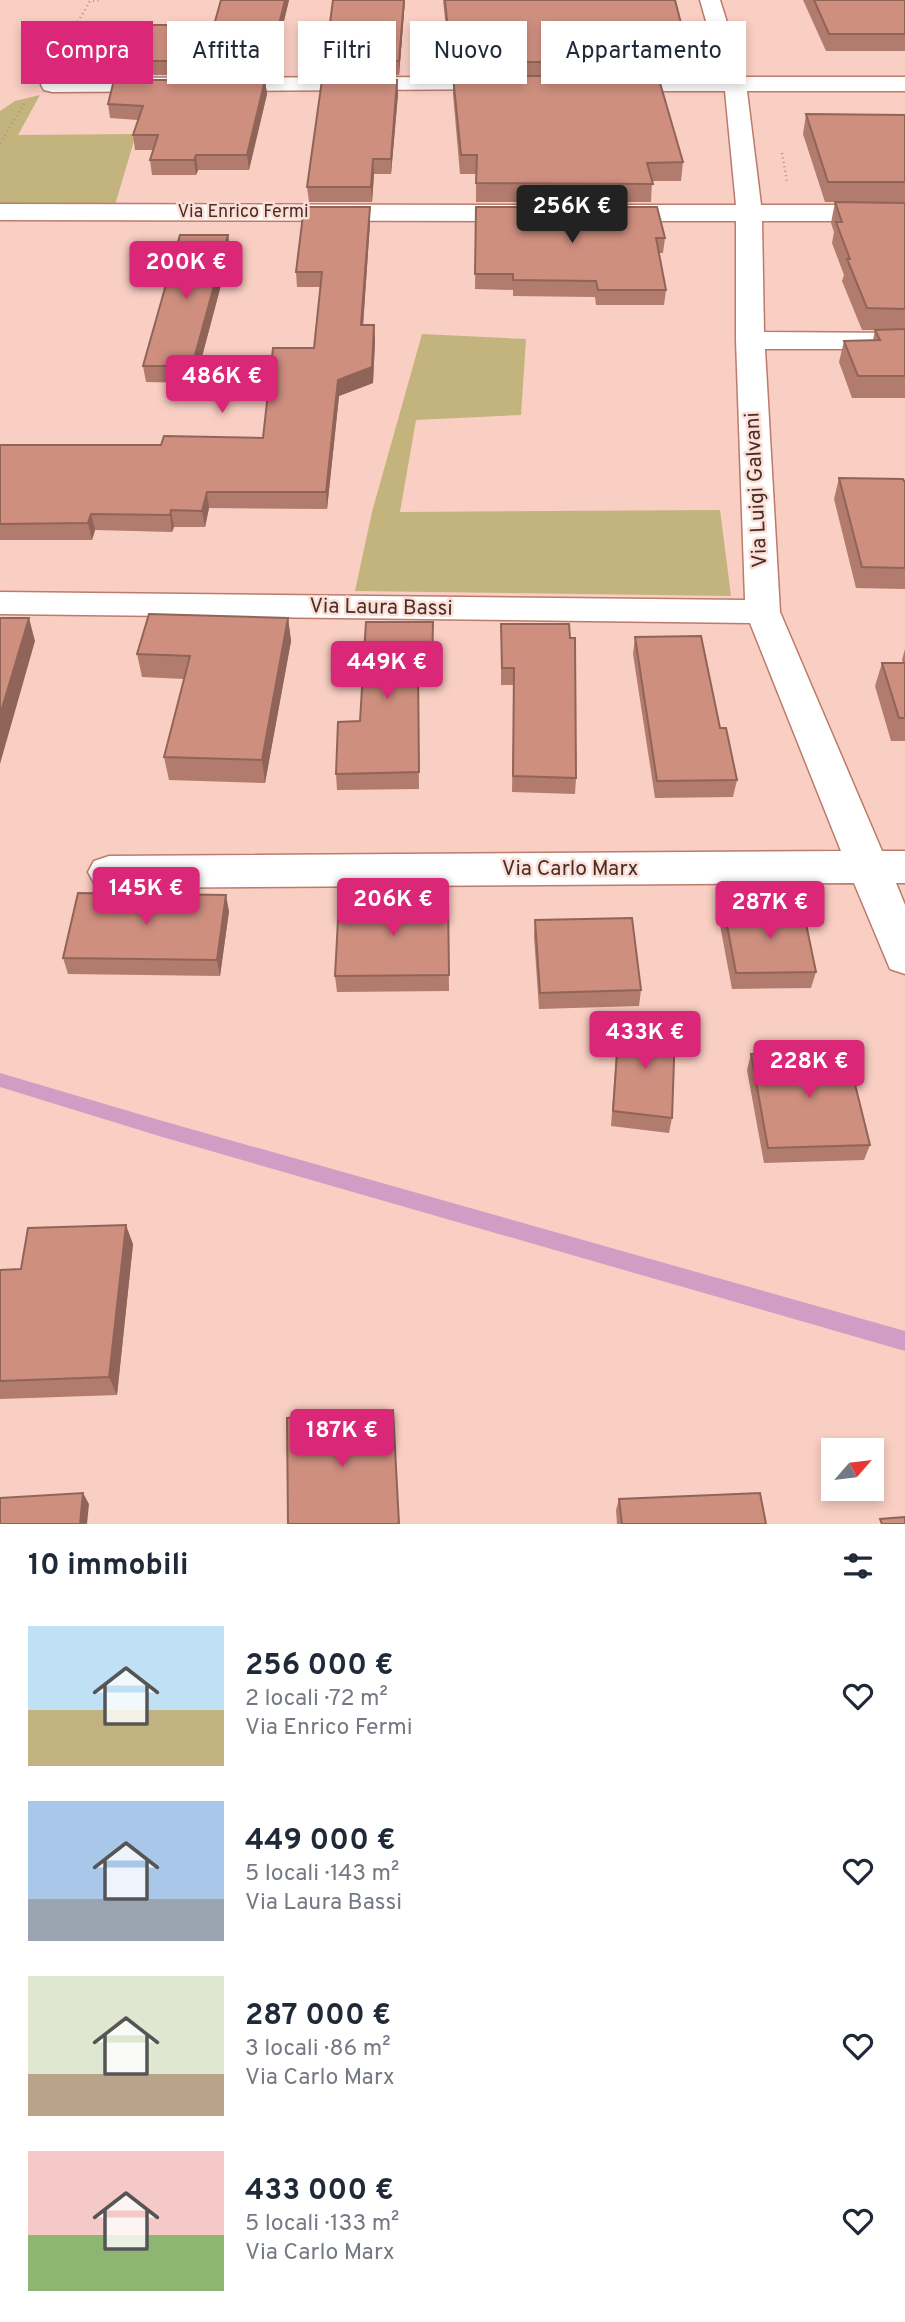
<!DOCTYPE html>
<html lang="it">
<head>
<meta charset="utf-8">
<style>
	body { margin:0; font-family:Overpass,sans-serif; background:#f6f6f7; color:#1f2937; height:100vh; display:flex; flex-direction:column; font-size:26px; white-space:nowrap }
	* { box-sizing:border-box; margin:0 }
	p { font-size:23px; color:#747a83 }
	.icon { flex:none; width:38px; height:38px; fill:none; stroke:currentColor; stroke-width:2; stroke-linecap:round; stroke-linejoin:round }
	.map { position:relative; height:1524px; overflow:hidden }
	.side { display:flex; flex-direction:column; background:#fff; flex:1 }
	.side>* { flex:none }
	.top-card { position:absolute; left:21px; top:21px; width:864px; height:63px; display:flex; gap:14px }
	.needle { width:46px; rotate:62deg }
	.tools { position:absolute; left:821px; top:1438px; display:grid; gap:14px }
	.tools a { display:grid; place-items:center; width:63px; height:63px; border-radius:0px; background:#fff; box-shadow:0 4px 10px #0003; font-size:35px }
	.price { position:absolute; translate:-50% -60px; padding:0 16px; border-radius:7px; background:#db2777; color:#fff; font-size:23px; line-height:46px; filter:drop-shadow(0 2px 4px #0008) }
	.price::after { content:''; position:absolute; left:50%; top:42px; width:21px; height:16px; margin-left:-10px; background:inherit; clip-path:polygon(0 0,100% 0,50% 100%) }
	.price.active { background:#222; color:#fff }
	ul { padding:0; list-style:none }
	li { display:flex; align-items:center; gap:21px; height:175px; padding:0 28px }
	li span { display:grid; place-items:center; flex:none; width:196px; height:140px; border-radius:0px; color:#555 }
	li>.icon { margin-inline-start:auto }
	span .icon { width:84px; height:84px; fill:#fffc; stroke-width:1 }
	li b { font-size:30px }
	h2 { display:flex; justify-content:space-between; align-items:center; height:84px; padding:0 28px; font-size:30px }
	.tag { padding:0 24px; border-radius:0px; background:#fff; box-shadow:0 4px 10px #0003; font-size:24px; line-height:63px }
	.tag.active { background:#db2777; color:#fff }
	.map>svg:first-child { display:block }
</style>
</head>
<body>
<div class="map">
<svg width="905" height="1524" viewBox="0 0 905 1524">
	<rect width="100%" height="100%" fill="#f9cec3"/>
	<path fill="#c3b47d" d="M 40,95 L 18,135 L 136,134 L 115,205 L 0,204 L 0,111 L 15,101 Z
		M 422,334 L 526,339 L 521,415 L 416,420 L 400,512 L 720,510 L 731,596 L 355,591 L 372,512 Z"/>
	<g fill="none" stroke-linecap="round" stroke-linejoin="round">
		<path fill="#d19dc5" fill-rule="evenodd" d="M 0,1073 L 159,1120 L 905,1331 L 905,1351 L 159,1136 L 0,1087 Z"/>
		<g stroke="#bc7b6b" stroke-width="3">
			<path id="minor" d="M 700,0 L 720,0 L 744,77 L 905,77 L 905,91 L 747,91 L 761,205 L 905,205 L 905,221 L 762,221 L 764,332 L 905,333 L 905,349 L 765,349 L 780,612 L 882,851 L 905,851 L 905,883 L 896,883 L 905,905 L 905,974 L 890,969 L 854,883 L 109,888 L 94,883 L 88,872 L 94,861 L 109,856 L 841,851 L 750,623 L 0,614 L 0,592 L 745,600 L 736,340 L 736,221 L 606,221 L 597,218 L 593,213 L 597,208 L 606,205 L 736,205 L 725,91 L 610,91 L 602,89 L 599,84 L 602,79 L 610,77 L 722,77 Z
				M 504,77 L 512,79 L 515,84 L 512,89 L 52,92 L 44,90 L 41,85 L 44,80 L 52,78 Z
				M 0,204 L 528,205 L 537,208 L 541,213 L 537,218 L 528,221 L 0,220 Z"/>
		</g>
		<path stroke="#b69187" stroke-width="2.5" stroke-dasharray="1 3.5" stroke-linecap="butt" d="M 60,53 L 90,1 L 101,0
			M 0,143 L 25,102
			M 782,153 L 787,182"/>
		<use href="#minor" fill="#fff" fill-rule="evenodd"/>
	</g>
	<path fill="#b17b6d" d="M 221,0 L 289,0 L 271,75 L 122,75 L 119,61 L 214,25 Z
		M 333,0 L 405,0 L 399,75 L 326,75 L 325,61 Z
		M 443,0 L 675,0 L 683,31 L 682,44 L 648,44 L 653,62 L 652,75 L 451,75 Z
		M 803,0 L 905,0 L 905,51 L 826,51 Z
		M 453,76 L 683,162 L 681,181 L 652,181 L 651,202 L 476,202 L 476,174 L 460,174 L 453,94 Z
		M 265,80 L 267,94 L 249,170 L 198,170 L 196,175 L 152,175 L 150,160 L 153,150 L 135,150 L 133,135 L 138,120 L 110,118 L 108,104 Z
		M 397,80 L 398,94 L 391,174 L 374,174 L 372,202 L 309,202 L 307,187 Z
		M 806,114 L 905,115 L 905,398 L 852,398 L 839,362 L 844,341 L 873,340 L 875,330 L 862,330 L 842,281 L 844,275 L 832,243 L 834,232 L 831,223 L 835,202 L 825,202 L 803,134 Z
		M 476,207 L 665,238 L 663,253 L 659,253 L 666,290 L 664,305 L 596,305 L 595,297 L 513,296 L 513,290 L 475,289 Z
		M 370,223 L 363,325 L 374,325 L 375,341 L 373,383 L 339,396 L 327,509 L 209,508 L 205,527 L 174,527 L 172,532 L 95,530 L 92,540 L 0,540 L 0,445 L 161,445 L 263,438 L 314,348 L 320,287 L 297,287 L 296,272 Z
		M 228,235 L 230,251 L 195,383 L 146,382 L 143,366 Z
		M 839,478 L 905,481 L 905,589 L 856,588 L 834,499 Z
		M 288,618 L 291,641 L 265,783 L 169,780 L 164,757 L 184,679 L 142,677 L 137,654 Z
		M 433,622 L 432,684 L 418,683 L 419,789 L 337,790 L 336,774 L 360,721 Z
		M 501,624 L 576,778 L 575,794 L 512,792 L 514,685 L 501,685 Z
		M 635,637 L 720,728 L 737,780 L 733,797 L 655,798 L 633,654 Z
		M 905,649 L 905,741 L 891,741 L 875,686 L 882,663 L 903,663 L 902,660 Z
		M 448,900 L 449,991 L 337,992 L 335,976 Z
		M 724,909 L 816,972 L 811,988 L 732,989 L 720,925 Z
		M 229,911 L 220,976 L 68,974 L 63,958 Z
		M 535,920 L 641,990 L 639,1006 L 539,1009 L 534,936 Z
		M 619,1024 L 672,1118 L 669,1133 L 611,1126 L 617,1040 Z
		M 751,1054 L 870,1145 L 864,1160 L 764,1163 L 747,1070 Z
		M 133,1244 L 117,1395 L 0,1399 L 0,1270 L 21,1269 Z
		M 619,1499 L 766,1524 L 617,1524 L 616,1510 Z"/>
	<path fill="#906459" d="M 285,0 L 289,0 L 271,75 L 270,61 Z
		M 404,0 L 405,0 L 399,75 L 399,61 Z
		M 265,80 L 267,94 L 249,170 L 247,155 Z
		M 397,80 L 398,94 L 391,174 L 391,159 Z
		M 196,155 L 198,170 L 196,175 L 194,160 Z
		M 373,159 L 374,174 L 372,202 L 371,187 Z
		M 370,207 L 370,223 L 362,341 L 361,325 Z
		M 228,235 L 230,251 L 195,383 L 192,366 Z
		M 374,325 L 375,341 L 373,383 L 339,396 L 327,509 L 326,492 L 338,380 Z
		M 207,492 L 209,508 L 205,527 L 202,511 Z
		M 171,510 L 174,527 L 172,532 L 170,515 Z
		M 91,514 L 95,530 L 92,540 L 88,523 Z
		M 29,618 L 35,641 L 0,764 L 0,715 Z
		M 288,618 L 291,641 L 265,783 L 262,760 Z
		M 226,895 L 229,911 L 220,976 L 217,960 Z
		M 126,1225 L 133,1244 L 117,1395 L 109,1377 Z
		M 83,1493 L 89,1504 L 87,1524 L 80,1524 Z"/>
	<path fill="#ce8f7f" stroke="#906459" stroke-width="2" d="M 221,0 L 285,0 L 270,61 L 119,61 L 132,27 L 136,25 L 214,25 Z
		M 333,0 L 404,0 L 399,61 L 325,61 Z
		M 445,0 L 675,0 L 683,31 L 644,31 L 653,62 L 451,62 Z
		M 814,0 L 905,0 L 905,34 L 829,34 Z
		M 453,76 L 658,76 L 683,162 L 647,163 L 653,184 L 476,183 L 477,155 L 461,155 Z
		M 114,80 L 265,80 L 247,155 L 196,155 L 194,160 L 150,160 L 158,135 L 133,135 L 143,106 L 108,104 Z
		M 322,80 L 397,80 L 391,159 L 373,159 L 371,187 L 307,187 Z
		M 806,114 L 905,115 L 905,182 L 828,182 Z
		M 835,202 L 905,203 L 905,309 L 867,308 L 847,259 L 850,259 L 836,222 L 842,222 Z
		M 304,207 L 370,207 L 361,325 L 374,325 L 372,367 L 338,380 L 326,492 L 207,492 L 202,511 L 171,510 L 170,515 L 91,514 L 88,523 L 0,524 L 0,445 L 161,445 L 164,436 L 263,438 L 273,348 L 314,348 L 322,272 L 296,272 Z
		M 476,207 L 657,207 L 665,238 L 656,238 L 666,290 L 598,290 L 596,281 L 513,280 L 513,274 L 475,274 Z
		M 180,235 L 228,235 L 192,366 L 143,366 Z
		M 905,329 L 905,376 L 858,376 L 844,341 L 880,340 L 875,330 Z
		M 839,478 L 903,479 L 904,481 L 905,481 L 905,568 L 862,567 Z
		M 149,614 L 288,618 L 262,760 L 164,757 L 190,656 L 137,654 Z
		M 0,618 L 29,618 L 0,715 Z
		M 366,622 L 433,622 L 432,667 L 418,667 L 419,772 L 336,774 L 338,722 L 360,721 Z
		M 501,624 L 569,624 L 570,638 L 575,638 L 576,778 L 513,776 L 514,668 L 502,668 Z
		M 701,636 L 720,728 L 726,728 L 737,780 L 657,781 L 635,637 Z
		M 882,663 L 905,663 L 905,718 L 899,718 Z
		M 78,893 L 226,895 L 217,960 L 63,958 Z
		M 448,900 L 449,975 L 335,976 L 339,901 Z
		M 724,909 L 803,909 L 816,972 L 736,973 Z
		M 632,918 L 641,990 L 540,993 L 535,920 Z
		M 619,1024 L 675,1031 L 672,1118 L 613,1111 Z
		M 847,1052 L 870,1145 L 768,1148 L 751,1054 Z
		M 126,1225 L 109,1377 L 0,1381 L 0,1270 L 21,1269 L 28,1228 Z
		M 393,1410 L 399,1524 L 288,1524 L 287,1418 Z
		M 83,1493 L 80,1524 L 0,1524 L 0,1498 Z
		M 760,1493 L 766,1524 L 622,1524 L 619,1499 Z
		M 905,1517 L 905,1524 L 882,1524 L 880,1519 Z"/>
	<g text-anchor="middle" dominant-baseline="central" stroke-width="5" stroke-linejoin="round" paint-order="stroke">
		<g font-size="18" fill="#492e27" stroke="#fcdfd7">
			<text x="243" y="212">Via Enrico Fermi</text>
		</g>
		<g font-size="21" fill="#492e27" stroke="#fcdfd7">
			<text transform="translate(757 490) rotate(-93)">Via Luigi Galvani</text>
			<text transform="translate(381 608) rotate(1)">Via Laura Bassi</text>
			<text x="570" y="869">Via Carlo Marx</text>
		</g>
	</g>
</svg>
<div class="tools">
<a><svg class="needle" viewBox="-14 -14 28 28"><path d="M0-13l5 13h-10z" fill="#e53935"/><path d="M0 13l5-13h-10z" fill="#747a83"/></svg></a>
</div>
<b class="price active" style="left:572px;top:245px">256K €</b>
<b class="price" style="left:186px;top:301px">200K €</b>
<b class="price" style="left:222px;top:415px">486K €</b>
<b class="price" style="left:387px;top:701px">449K €</b>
<b class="price" style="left:146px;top:927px">145K €</b>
<b class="price" style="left:393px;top:938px">206K €</b>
<b class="price" style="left:770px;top:941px">287K €</b>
<b class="price" style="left:645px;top:1071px">433K €</b>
<b class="price" style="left:809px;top:1100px">228K €</b>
<b class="price" style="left:342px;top:1469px">187K €</b>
<div class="top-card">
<a class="tag active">Compra</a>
<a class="tag">Affitta</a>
<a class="tag">Filtri</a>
<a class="tag">Nuovo</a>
<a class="tag">Appartamento</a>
</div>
</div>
<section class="side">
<h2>10 immobili<svg class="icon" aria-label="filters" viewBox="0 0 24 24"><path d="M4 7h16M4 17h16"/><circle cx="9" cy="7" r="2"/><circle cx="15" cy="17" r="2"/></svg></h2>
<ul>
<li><span style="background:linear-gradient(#bfe0f5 60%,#c2b280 0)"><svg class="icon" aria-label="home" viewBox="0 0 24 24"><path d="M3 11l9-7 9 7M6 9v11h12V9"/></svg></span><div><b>256 000 €</b><p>2 locali · 72 m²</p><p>Via Enrico Fermi</p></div><svg class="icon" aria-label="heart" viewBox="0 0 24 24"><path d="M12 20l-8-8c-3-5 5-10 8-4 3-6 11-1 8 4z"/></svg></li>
<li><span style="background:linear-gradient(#a9c7e8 70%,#9aa5b1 0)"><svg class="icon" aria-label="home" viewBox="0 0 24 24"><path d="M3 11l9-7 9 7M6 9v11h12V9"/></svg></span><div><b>449 000 €</b><p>5 locali · 143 m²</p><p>Via Laura Bassi</p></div><svg class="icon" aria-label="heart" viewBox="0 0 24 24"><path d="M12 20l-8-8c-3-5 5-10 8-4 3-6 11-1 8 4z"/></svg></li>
<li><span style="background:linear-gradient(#dfe7d0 70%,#b9a48a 0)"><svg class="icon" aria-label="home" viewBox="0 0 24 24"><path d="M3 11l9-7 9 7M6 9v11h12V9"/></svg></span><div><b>287 000 €</b><p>3 locali · 86 m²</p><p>Via Carlo Marx</p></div><svg class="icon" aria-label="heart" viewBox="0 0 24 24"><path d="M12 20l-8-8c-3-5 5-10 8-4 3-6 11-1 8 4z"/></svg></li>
<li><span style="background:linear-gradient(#f6c9c9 60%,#8fb573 0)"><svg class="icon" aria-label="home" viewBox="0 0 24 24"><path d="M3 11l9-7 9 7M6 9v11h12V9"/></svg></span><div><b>433 000 €</b><p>5 locali · 133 m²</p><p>Via Carlo Marx</p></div><svg class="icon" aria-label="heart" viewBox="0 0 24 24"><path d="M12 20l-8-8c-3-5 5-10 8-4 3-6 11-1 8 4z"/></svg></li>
</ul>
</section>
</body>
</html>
